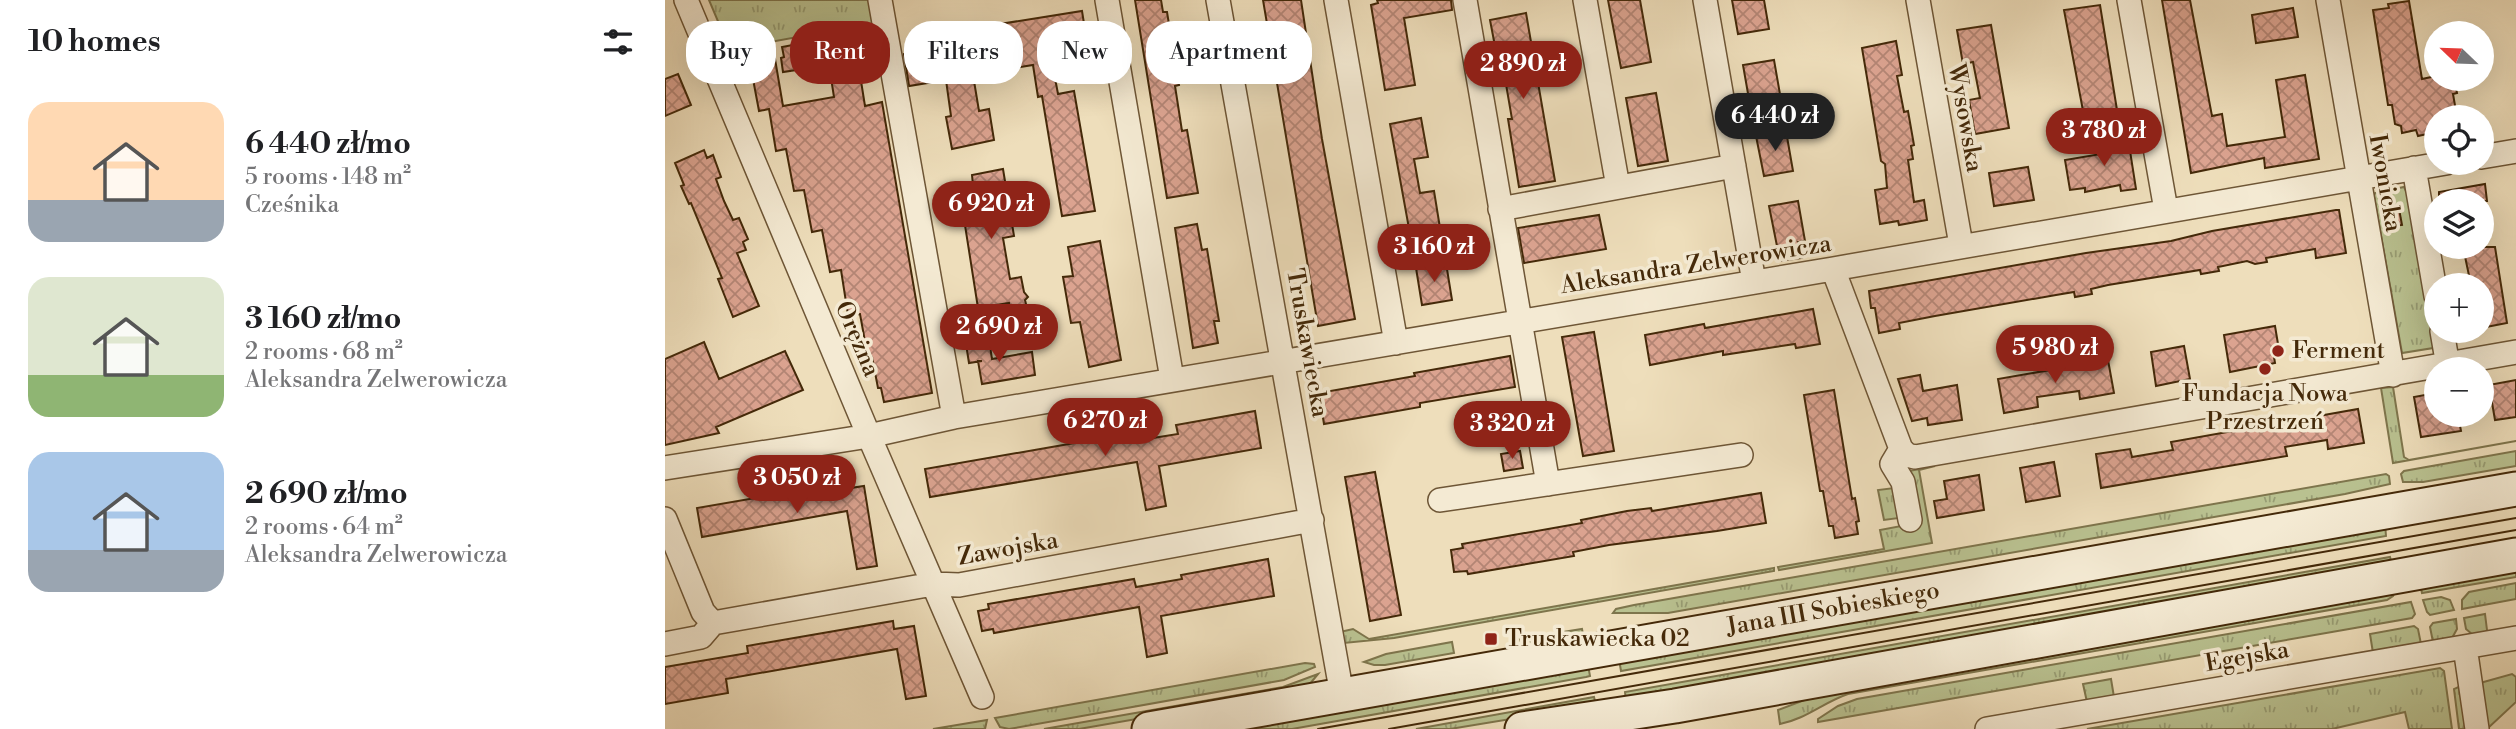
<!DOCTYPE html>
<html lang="en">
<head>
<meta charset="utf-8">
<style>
	body { margin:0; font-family:"Libre Bodoni",serif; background:#f6f6f6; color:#202124; height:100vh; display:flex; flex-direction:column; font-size:26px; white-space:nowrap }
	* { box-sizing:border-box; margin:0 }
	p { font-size:23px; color:#757577 }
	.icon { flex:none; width:38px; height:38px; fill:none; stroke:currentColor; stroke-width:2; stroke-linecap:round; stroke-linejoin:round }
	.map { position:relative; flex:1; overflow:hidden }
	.details { display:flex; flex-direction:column; background:#fff; width:665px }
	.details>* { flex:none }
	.banner { position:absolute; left:21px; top:21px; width:665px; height:63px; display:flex; gap:14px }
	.needle { width:46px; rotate:293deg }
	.buttons { position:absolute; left:1759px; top:21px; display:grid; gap:14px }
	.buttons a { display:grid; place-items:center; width:70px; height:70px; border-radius:50%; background:#fff; box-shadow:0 7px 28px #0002; font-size:35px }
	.price { position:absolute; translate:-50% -60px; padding:0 16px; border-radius:24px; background:#8f2418; color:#fff; font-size:23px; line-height:46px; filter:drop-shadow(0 2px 4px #0008) }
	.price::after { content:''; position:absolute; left:50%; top:42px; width:21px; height:16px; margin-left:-10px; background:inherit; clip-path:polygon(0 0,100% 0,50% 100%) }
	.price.active { background:#222; color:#fff }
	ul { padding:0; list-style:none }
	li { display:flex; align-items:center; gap:21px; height:175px; padding:0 28px }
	li span { display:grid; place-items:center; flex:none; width:196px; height:140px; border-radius:21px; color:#555 }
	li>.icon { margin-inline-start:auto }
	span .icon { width:84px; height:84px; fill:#fffc; stroke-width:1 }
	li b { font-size:30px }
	h2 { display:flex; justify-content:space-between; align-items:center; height:84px; padding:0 28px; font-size:30px }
	.tag { padding:0 24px; border-radius:28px; background:#fff; box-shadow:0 7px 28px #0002; font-size:24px; line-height:63px }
	.tag.active { background:#8f2418; color:#fff }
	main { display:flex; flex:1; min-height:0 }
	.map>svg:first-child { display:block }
</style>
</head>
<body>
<main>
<section class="details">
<h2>10 homes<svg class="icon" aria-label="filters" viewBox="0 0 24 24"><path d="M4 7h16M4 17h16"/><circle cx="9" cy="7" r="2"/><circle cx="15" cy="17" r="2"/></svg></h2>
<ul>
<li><span style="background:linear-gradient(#ffd9b3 70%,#9aa5b1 0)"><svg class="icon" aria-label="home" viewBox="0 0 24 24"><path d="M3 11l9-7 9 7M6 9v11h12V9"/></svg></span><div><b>6 440 zł/mo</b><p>5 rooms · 148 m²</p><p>Cześnika</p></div></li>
<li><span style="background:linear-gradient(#dfe7d0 70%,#8fb573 0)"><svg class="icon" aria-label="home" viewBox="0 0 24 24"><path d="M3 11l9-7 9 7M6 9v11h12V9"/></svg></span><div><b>3 160 zł/mo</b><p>2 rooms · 68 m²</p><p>Aleksandra Zelwerowicza</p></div></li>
<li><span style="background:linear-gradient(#a9c7e8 70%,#9aa5b1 0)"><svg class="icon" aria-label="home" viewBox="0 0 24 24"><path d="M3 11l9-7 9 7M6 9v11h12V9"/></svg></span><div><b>2 690 zł/mo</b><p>2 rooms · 64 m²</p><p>Aleksandra Zelwerowicza</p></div></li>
</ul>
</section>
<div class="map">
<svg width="1851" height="729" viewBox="0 0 1851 729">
	<defs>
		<pattern id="grass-tufts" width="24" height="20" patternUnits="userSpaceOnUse" patternTransform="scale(1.75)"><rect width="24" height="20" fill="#b9c190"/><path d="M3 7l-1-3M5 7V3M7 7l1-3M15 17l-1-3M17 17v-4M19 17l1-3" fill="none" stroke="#989d74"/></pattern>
		<pattern id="building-cross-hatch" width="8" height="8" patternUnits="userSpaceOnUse" patternTransform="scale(1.75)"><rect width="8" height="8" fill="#dba390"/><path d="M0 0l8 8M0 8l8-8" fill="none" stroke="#b38574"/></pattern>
	</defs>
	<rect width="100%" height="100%" fill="#eedebb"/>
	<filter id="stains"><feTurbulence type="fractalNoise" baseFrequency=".00286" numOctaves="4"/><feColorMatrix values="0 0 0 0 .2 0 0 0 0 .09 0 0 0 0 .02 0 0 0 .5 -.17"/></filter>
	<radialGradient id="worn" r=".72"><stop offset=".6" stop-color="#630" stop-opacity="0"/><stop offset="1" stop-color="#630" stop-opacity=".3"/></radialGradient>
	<path fill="url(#grass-tufts)" stroke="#7e754c" stroke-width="2" d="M 44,0 L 204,0 L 209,23 L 73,48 L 74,71 Z
		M 1739,187 L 1743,195 L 1769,345 L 1768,348 L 1737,353 L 1709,196 L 1710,193 Z
		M 1728,387 L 1739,457 L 1744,460 L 1851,441 L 1728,463 L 1716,388 Z
		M 1851,451 L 1851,466 L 1758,482 L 1738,482 L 1736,474 L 1739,471 Z
		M 1270,466 L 1254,470 L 1267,543 L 1114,570 L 1113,567 L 1219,549 L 1215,530 L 1236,526 L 1238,528 L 1244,471 Z
		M 1721,474 L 1724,476 L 1725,484 L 1680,494 L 1003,613 L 948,613 L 951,609 L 969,605 Z
		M 1229,488 L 1234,518 L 1219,520 L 1213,490 Z
		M 1720,524 L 1721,536 L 956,671 L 954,659 Z
		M 1725,557 L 1727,564 L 961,701 L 960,692 Z
		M 1851,567 L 1851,577 L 1757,593 L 1755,584 Z
		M 1109,568 L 1109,571 L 729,638 L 679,643 L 675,632 L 688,629 L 704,639 Z
		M 1851,583 L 1851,599 L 1797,609 L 1797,600 L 1804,592 Z
		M 1731,590 L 1728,596 L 1722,600 L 1183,694 C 1159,702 1141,719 1115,724 L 1113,710 L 1150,696 Z
		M 1776,597 L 1785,600 L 1789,610 L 1765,615 L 1762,612 L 1758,600 Z
		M 1746,602 L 1750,614 L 1747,618 L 1153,722 L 1153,719 L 1173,706 L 1192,699 Z
		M 1820,614 L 1822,630 L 1820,633 L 1808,635 L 1801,629 L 1799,618 Z
		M 1791,619 L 1792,629 L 1787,638 L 1768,642 L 1765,627 L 1768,623 Z
		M 1749,626 L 1753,629 L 1756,644 L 1708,653 L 1705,634 Z
		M 917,629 L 919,640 L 856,642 L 855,639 Z
		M 787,642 L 789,653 L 720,665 L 709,665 L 699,662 L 721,654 Z
		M 640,663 L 649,664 L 650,667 L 619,680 L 344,729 L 335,727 L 330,718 Z
		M 923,665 L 925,676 L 921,677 L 627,729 L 556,729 Z
		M 1775,668 L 1779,671 L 1787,729 L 1744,729 L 1740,712 L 1667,729 L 1422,729 Z
		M 653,674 L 644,685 L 627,692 L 414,729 L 379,729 L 618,687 Z
		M 1847,674 L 1851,677 L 1851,702 L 1822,729 L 1815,683 Z
		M 1446,679 L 1449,697 L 1422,702 L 1418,684 Z
		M 1798,685 L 1804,729 L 1794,729 L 1789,689 Z
		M 929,697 L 931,705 L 785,729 L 751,729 Z
		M 322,720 L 320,729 L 268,729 Z"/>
	<path fill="url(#building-cross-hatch)" stroke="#442909" stroke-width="2" d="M 470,0 L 496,0 L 498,12 L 502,12 L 514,85 L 510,86 L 517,131 L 522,130 L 533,193 L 502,198 Z
		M 598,0 L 636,0 L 657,139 L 690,319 L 653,326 Z
		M 712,0 L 786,0 L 787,10 L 739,18 L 750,85 L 720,90 L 706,5 L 713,3 Z
		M 943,0 L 975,0 L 986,62 L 956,68 Z
		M 1067,0 L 1099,0 L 1104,29 L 1073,34 Z
		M 1497,0 L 1525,0 L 1547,116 L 1557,114 L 1562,146 L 1620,137 L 1611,80 L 1640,75 L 1654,159 L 1600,168 L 1599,158 L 1526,173 Z
		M 1744,1 L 1757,79 L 1771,76 L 1771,79 L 1789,79 L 1792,93 L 1788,94 L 1792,117 L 1771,117 L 1771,132 L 1753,136 L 1751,130 L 1737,133 L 1736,126 L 1730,124 L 1727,105 L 1723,105 L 1708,10 L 1724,8 L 1723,4 Z
		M 1435,5 L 1452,110 L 1419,116 L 1399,10 Z
		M 1628,8 L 1633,37 L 1591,43 L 1587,15 Z
		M 417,11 L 421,36 L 393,41 L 396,60 L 387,62 L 393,94 L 409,91 L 430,211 L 397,216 L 377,96 L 373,97 L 368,65 L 308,75 L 314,111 L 324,109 L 329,140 L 287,149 L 281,117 L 286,116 L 281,80 L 244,86 L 239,54 L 255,52 L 253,38 L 298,33 L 297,30 Z
		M 861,13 L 890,181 L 854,187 L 843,119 L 847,119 L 837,61 L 833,62 L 825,20 Z
		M 1326,25 L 1344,128 L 1310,134 L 1304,100 L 1315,98 L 1308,62 L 1298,64 L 1292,30 Z
		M 154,40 L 156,51 L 184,45 L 191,82 L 196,81 L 200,106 L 217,102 L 267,393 L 219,402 L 216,388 L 213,388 L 207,357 L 203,358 L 195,314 L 183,315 L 176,270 L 165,272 L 157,230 L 147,232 L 139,190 L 129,191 L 121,149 L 111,151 L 104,109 L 94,111 L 85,63 L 110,59 L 118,106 L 169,97 L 164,65 L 118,72 L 116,58 L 119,57 L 117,47 Z
		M 1231,41 L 1237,75 L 1232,76 L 1239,112 L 1243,111 L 1249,145 L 1246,146 L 1248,159 L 1243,160 L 1249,202 L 1259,200 L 1262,220 L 1234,225 L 1233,221 L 1215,224 L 1210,190 L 1222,188 L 1220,164 L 1216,161 L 1197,48 Z
		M 1109,60 L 1116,100 L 1085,105 L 1078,65 Z
		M 13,74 L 26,105 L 0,116 L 0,79 Z
		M 991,93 L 1003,161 L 973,166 L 961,98 Z
		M 756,118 L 763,157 L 749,159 L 755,193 L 769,191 L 775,228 L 745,234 L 725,124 Z
		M 1446,128 L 1463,138 L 1471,189 L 1456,191 L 1455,185 L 1420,192 L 1420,188 L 1405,190 L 1400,160 L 1448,152 Z
		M 1121,131 L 1128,171 L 1099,176 L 1091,136 Z
		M 39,150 L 42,158 L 48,155 L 56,177 L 51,179 L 59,201 L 68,220 L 74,218 L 83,239 L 78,242 L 81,250 L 72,253 L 94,306 L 68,317 L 53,279 L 57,278 L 26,203 L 24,204 L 16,186 L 19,185 L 10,163 Z
		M 1363,167 L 1369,200 L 1329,206 L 1324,173 Z
		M 338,169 L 349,236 L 338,238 L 345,279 L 356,277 L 359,292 L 363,297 L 360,300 L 362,308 L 345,311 L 344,303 L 313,308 L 294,187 L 308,185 L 307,175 Z
		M 1820,184 L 1822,201 L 1774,201 L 1774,192 Z
		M 1133,201 L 1140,241 L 1133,242 L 1137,258 L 1115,261 L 1104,206 Z
		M 1734,209 L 1737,225 L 1721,227 L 1718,212 Z
		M 1671,210 L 1674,210 L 1681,253 L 1651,258 L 1650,249 L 1633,252 L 1601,258 L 1602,262 L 1590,264 L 1582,261 L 1553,267 L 1554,271 L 1536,274 L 1535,270 L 1443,285 L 1426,289 L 1427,294 L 1410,297 L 1409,292 L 1391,295 L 1270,316 L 1234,323 L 1235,329 L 1214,333 L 1210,308 L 1206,308 L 1204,291 L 1421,253 L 1506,241 L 1547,231 Z
		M 934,215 L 941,249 L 859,263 L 853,228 Z
		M 532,224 L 537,250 L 542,249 L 554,321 L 549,321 L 553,343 L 528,348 L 510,228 Z
		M 435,241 L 456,360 L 424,367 L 415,322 L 406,323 L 398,277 L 408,276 L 403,247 Z
		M 1798,247 L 1830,247 L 1842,323 L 1816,328 L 1816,285 L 1806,285 Z
		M 781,263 L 787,300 L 757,305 L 751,268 Z
		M 1148,309 L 1155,344 L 1131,348 L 1130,344 L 1058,355 L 1058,351 L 985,365 L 980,335 L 1039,324 L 1040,328 Z
		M 1610,326 L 1615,356 L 1609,357 L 1610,363 L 1565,372 L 1559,335 Z
		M 929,332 L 949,451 L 918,456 L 897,337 Z
		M 324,340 L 327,359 L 367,352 L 370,375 L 317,384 L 313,361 L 317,361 L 304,363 L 301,344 Z
		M 39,342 L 54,379 L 120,351 L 138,390 L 51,427 L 54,433 L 0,445 L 0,359 Z
		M 1519,346 L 1525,379 L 1491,386 L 1486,352 Z
		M 845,356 L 850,387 L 755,403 L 755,407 L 659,424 L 654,393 L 750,376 L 749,373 Z
		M 1443,360 L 1449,393 L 1415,399 L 1414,391 L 1372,397 L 1373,407 L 1339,413 L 1333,379 Z
		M 1255,375 L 1258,391 L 1292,385 L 1297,420 L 1263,425 L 1262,418 L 1247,421 L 1233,379 Z
		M 1851,380 L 1851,417 L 1830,420 L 1824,385 Z
		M 1169,390 L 1187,499 L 1190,498 L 1194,521 L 1191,522 L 1193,534 L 1170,538 L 1168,526 L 1164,526 L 1158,491 L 1155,491 L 1139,395 Z
		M 1771,393 L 1771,415 L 1793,415 L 1796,431 L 1756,437 L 1749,397 Z
		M 1693,409 L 1699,443 L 1663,449 L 1662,440 L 1620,447 L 1622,456 L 1436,488 L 1431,454 L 1465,449 L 1467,457 L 1508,450 L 1506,442 Z
		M 590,411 L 596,448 L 494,466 L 501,506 L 481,510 L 472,462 L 265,497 L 260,469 L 467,433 L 469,441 L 513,434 L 511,425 Z
		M 855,451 L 858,468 L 839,471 L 836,454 Z
		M 1389,462 L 1395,496 L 1361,502 L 1355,468 Z
		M 710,472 L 736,615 L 705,621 L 680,477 Z
		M 1314,475 L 1319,510 L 1272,518 L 1269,501 L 1282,499 L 1279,481 Z
		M 178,483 L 179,489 L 199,486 L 212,566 L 192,569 L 182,511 L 37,537 L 32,508 Z
		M 1096,493 L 1101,523 L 1052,531 L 944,545 L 908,552 L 909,556 L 803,574 L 802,571 L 789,572 L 786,550 L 798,548 L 797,544 L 917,523 L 916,520 L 962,511 L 986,508 L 987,511 Z
		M 603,559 L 609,596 L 496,616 L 502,653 L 482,657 L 474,607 L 329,633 L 328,629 L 317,631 L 313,611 L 324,609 L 323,604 L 469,579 L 471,587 L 517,579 L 516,575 Z
		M 228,621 L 229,629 L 249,626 L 261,696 L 241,699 L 232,649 L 61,679 L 63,693 L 0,704 L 0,667 L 83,653 L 82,646 Z"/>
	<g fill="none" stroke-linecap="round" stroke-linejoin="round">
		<g stroke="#6e5636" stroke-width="26">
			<path id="minor" d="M 21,0 L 204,436 L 317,697
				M 215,0 L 289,417
				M 442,0 L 507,379
				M 553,0 L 677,695
				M 671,0 L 731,343
				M 800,0 L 883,484
				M 920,0 L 953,187
				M 1040,0 L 1089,282
				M 1253,0 L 1296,245
				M 1464,0 L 1501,210
				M 1663,0 L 1728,375
				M 1816,157 L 1851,151
				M 1749,168 L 1771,296
				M 835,209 L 1069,166
				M 1168,269 L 1236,449 L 1242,455 L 1250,457 L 1851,352
				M 1777,331 L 1783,366
				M 1236,449 L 1227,464 L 1238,482 L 1245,520
				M 0,468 L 204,436 L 289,417 L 1168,269 L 1781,163
				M 775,500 L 1076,455
				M 0,519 L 38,612 L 48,623 L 268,584 L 294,585 L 647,520
				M 0,644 L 36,637 L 48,623
				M 1800,647 L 1812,729
				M 1322,729 L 1851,638"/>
		</g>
		<g stroke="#442909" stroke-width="37">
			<path id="secondary" d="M 484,729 L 1851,489
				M 857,729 L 1010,706 L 1851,555"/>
		</g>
		<use href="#minor" stroke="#f4ead3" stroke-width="23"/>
		<use href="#secondary" stroke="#f4ead3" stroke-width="33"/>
		<path stroke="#442909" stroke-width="2" d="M 653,729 L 1851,518
			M 724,729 L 1851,530"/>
	</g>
	<g fill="#8f2418" stroke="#f4ead3" stroke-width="2.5">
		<circle cx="1613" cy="351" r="7"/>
		<circle cx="1600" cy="369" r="7"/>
		<rect x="819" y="632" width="14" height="14" rx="3.5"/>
	</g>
	<g text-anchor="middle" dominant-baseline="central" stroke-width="7" stroke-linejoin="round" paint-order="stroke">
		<g font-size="24" fill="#442909" stroke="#f4ead3">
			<text transform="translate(1300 118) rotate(80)">Wysowska</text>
			<text transform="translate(1720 183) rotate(80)">Iwonicka</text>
			<text transform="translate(1031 265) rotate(-9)">Aleksandra Zelwerowicza</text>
			<text transform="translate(192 339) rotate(67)">Orężna</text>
			<text transform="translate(642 343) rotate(80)">Truskawiecka</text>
			<text transform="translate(343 549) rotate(-10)">Zawojska</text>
			<text transform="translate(1168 609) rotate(-10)">Jana III Sobieskiego</text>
			<text transform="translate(1582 657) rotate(-10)">Egejska</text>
		</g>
		<g font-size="24" fill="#442909" stroke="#f4ead3" text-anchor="start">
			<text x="1627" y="351">Ferment</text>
			<text x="1600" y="394" text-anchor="middle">Fundacja Nowa<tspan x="1600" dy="28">Przestrzeń</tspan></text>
			<text x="840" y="639">Truskawiecka 02</text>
		</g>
	</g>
	<rect width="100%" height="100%" filter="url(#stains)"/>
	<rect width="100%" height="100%" fill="url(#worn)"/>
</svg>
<div class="buttons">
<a><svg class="needle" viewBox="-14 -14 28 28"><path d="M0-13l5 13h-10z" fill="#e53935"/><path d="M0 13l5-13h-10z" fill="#757577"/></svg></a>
<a><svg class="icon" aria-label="locate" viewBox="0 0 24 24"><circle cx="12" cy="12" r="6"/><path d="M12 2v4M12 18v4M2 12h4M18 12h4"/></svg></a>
<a><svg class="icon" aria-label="layers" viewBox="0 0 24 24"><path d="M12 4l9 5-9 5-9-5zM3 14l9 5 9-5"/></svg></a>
<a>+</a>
<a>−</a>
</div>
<b class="price" style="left:858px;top:101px">2 890 zł</b>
<b class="price active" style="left:1110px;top:153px">6 440 zł</b>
<b class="price" style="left:1439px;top:168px">3 780 zł</b>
<b class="price" style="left:326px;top:241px">6 920 zł</b>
<b class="price" style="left:769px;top:284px">3 160 zł</b>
<b class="price" style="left:334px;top:364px">2 690 zł</b>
<b class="price" style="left:1390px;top:385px">5 980 zł</b>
<b class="price" style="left:440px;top:458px">6 270 zł</b>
<b class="price" style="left:847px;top:461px">3 320 zł</b>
<b class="price" style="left:132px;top:515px">3 050 zł</b>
<div class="banner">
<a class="tag">Buy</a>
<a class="tag active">Rent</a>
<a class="tag">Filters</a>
<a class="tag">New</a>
<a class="tag">Apartment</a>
</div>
</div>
</main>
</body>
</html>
